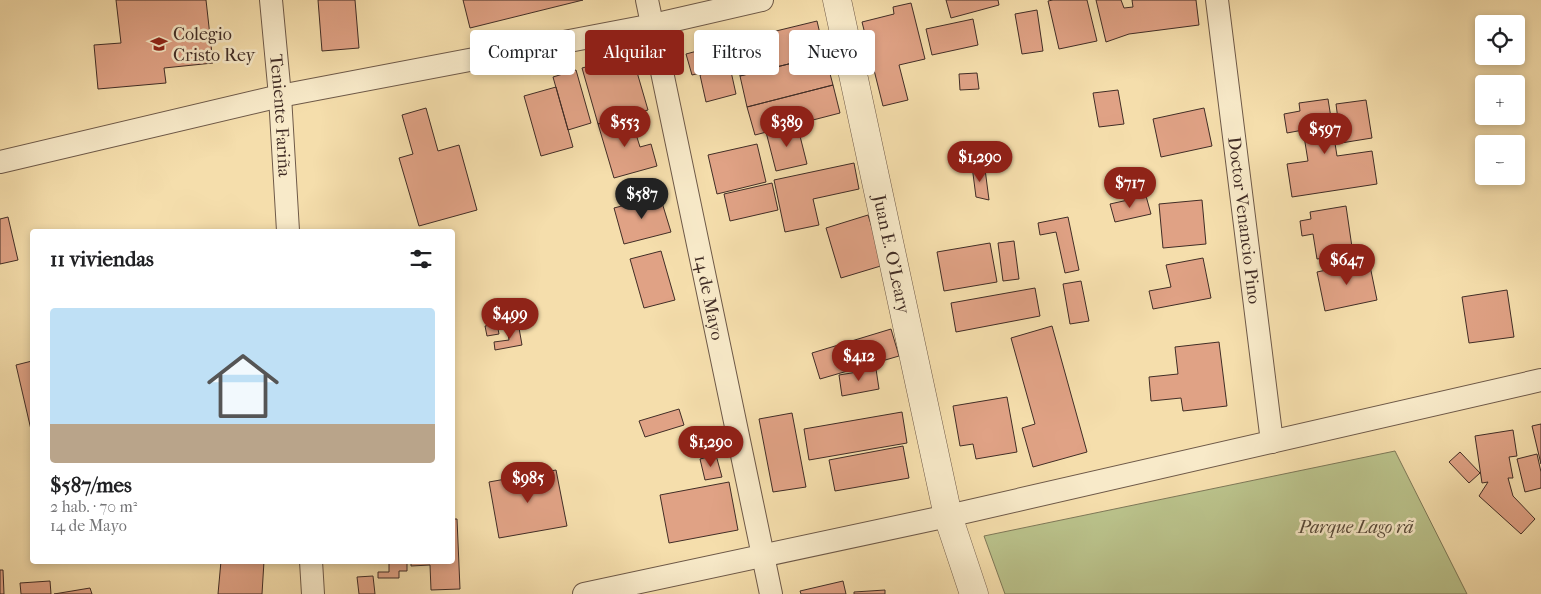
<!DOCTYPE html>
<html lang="es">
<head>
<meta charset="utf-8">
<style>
	body { margin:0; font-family:"IM FELL French Canon",serif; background:#f2f2f2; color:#202124; height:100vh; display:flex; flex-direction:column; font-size:19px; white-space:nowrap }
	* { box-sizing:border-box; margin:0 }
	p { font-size:16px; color:#757577 }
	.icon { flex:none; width:28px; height:28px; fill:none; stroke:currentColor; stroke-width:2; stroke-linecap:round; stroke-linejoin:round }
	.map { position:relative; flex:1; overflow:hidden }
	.details { position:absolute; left:30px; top:229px; width:425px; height:335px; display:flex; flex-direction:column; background:#fff; border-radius:5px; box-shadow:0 2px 8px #0003 }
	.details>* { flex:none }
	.banner { position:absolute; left:470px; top:30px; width:475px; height:45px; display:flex; gap:10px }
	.buttons { position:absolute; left:1475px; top:15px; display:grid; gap:10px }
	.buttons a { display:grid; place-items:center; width:50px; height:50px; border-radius:5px; background:#fff; box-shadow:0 2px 8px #0003; font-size:25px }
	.price { position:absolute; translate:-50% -42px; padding:0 11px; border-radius:18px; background:#8f2418; color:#fff; font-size:16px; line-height:32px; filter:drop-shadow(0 1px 2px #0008) }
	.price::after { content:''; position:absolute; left:50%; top:30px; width:15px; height:11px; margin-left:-8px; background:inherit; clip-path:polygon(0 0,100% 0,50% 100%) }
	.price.active { background:#222; color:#fff }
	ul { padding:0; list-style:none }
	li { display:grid; align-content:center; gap:10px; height:265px; padding:0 20px }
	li+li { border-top:1px solid #e0e0e0 }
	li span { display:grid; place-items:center; height:155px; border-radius:5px; color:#555 }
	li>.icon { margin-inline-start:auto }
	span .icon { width:90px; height:90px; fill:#fffc; stroke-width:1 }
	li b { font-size:21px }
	h2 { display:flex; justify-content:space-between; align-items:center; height:60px; padding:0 20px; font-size:21px }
	.tag { padding:0 18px; border-radius:5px; background:#fff; box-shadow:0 2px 8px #0003; font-size:18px; line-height:45px }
	.tag.active { background:#8f2418; color:#fff }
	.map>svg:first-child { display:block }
</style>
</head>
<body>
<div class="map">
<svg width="1541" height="594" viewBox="0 0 1541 594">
	<rect width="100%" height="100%" fill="#f5deac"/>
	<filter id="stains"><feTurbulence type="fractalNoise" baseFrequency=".004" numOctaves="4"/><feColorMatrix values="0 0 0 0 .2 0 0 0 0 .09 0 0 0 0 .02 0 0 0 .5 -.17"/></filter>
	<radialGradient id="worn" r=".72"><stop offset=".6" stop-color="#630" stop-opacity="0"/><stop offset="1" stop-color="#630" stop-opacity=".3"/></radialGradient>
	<path fill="#bac28b" stroke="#7e7858" d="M 1395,451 L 1467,594 L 1005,594 L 984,536 Z"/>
	<path fill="#e0a285" stroke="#412d26" d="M 116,0 L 206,0 L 213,63 L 164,68 L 166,83 L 98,89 L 94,45 L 121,43 Z
		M 318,0 L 355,0 L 359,48 L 322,51 Z
		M 463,0 L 583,0 L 470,28 Z
		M 946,0 L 998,0 L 999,5 L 951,18 Z
		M 1053,0 L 1087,0 L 1097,41 L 1059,49 L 1048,1 Z
		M 1096,0 L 1121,0 L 1124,8 L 1133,7 L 1132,0 L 1196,0 L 1199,25 L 1129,34 L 1106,42 Z
		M 911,3 L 925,59 L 899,65 L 908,100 L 883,106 L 862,22 L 894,14 L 893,7 Z
		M 1037,10 L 1043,51 L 1022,54 L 1015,14 Z
		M 973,19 L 978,45 L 932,55 L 926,29 Z
		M 817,21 L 825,55 L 740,76 L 731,42 Z
		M 731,42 L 737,64 L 692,75 L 686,54 Z
		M 1516,50 L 1523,50 L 1524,62 L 1505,63 L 1505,56 L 1516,56 Z
		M 632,55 L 648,110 L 598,124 L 582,68 Z
		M 825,55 L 833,85 L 747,107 L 740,76 Z
		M 730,67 L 736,94 L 706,102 L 700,75 Z
		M 576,70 L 591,123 L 568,130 L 553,77 Z
		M 977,73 L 979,89 L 960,90 L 959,74 Z
		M 833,85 L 840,113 L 755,135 L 747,107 Z
		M 556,87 L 573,147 L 541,156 L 524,96 Z
		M 1118,90 L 1124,124 L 1099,127 L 1093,93 Z
		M 1328,99 L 1337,156 L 1372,151 L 1377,184 L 1292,197 L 1287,164 L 1308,161 L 1303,130 L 1287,133 L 1284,114 L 1300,111 L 1299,103 Z
		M 1366,100 L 1372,138 L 1341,143 L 1336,104 Z
		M 426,108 L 438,151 L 459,145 L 477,210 L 419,226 L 399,158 L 413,154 L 402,115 Z
		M 1204,108 L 1212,146 L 1161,157 L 1153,119 Z
		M 630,115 L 640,147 L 651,144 L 657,166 L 614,178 L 598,124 Z
		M 797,124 L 807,164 L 776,171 L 766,132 Z
		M 757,144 L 766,182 L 717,194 L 708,155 Z
		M 854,163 L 859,189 L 813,199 L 819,225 L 785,232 L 774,180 Z
		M 972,166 L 985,169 L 989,200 L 976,197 Z
		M 772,183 L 778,210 L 730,221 L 724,194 Z
		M 660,196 L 671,232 L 624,244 L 614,208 Z
		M 1146,196 L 1151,214 L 1115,222 L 1110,204 Z
		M 1202,200 L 1206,244 L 1163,248 L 1159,204 Z
		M 1346,206 L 1353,254 L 1317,259 L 1313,234 L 1302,236 L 1300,221 L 1311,219 L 1310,212 Z
		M 868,215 L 884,265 L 841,278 L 826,228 Z
		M 8,217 L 18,260 L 0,264 L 0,219 Z
		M 1068,217 L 1079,270 L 1065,273 L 1056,232 L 1040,235 L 1038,223 Z
		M 1014,241 L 1019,279 L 1003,281 L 998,243 Z
		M 990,243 L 997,282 L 944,291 L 937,252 Z
		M 661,251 L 675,300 L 644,308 L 630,259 Z
		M 1203,258 L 1211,298 L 1153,309 L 1149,291 L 1171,287 L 1166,265 Z
		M 1369,261 L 1377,300 L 1325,311 L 1317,272 Z
		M 1081,281 L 1089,321 L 1070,324 L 1063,284 Z
		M 1035,288 L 1040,316 L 956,332 L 951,303 Z
		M 1507,290 L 1514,337 L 1469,343 L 1462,297 Z
		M 497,324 L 499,334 L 487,336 L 485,326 Z
		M 1052,326 L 1087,452 L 1033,467 L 1022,428 L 1035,424 L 1011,338 Z
		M 519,328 L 522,345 L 495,350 L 494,342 L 509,340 L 507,329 Z
		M 891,329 L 899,356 L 820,379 L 812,353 Z
		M 1219,342 L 1227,406 L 1183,411 L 1181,398 L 1151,401 L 1149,377 L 1178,374 L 1175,347 Z
		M 32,361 L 32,434 L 16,365 Z
		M 876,369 L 879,389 L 842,396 L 839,375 Z
		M 1007,397 L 1017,452 L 976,459 L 973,444 L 960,446 L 953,406 Z
		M 679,409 L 684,425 L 645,437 L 639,421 Z
		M 902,412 L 907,443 L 809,460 L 804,429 Z
		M 792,413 L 806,487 L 773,492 L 759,419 Z
		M 1541,424 L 1541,464 L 1532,426 Z
		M 1513,430 L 1517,456 L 1509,457 L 1513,478 L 1508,478 L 1513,496 L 1535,519 L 1521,534 L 1479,496 L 1488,482 L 1482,483 L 1475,436 Z
		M 903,446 L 909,478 L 835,491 L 829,460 Z
		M 1460,452 L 1480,473 L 1469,483 L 1449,462 Z
		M 1537,454 L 1541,472 L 1541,488 L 1525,492 L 1517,459 Z
		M 716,455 L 722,477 L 705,480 L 700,459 Z
		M 556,470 L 567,526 L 499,538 L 489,482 Z
		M 729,482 L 738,530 L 669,543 L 660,495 Z
		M 452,519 L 457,519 L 460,589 L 431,590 L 430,565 L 411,566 L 411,561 L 452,561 Z
		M 221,561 L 264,561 L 262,594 L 218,594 Z
		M 389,561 L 407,561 L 407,571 L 399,571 L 399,578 L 378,578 L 378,572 L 389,572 Z
		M 0,570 L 3,570 L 4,594 L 0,594 Z
		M 373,576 L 375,594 L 359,594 L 357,577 Z
		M 50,581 L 51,594 L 21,594 L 20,583 Z
		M 843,581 L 846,594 L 801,594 L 800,591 Z
		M 90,588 L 92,594 L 54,594 Z
		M 885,590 L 885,594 L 854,594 L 854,592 Z"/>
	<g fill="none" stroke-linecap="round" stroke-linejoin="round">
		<g stroke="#6e5948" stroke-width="24">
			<g id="minor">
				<path id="s1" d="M 271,0 L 280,96 L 288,231"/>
				<path id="s2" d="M 647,0 L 771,594"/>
				<path id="s3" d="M 1217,0 L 1272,442"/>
				<path d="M 0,162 L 280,96 L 653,25 L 762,0"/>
				<path d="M 311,561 L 313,594"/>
				<path d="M 584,594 L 948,516 L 1541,380"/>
			</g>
		</g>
		<g stroke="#6e5948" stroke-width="29">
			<g id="tertiary">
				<path id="s4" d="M 837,0 L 948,516 L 974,594"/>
			</g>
		</g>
		<use href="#minor" stroke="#f8eac9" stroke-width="22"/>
		<use href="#tertiary" stroke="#f8eac9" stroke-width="28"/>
	</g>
	<defs>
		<g id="school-bare" transform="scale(1.35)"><path d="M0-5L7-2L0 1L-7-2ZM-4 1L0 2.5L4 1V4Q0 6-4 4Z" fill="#8f2418" stroke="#f8eac9" stroke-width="2.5" paint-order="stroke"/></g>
	</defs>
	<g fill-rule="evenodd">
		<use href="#school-bare" x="159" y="44"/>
	</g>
	<g text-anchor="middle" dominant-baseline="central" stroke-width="5" stroke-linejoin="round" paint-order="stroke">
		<g font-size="18" fill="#412d26" stroke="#f8eac9" text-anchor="start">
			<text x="173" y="34">Colegio<tspan x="173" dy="21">Cristo Rey</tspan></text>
		</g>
		<g font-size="18" fill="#412d26" stroke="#f8eac9">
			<text stroke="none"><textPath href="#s1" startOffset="116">Teniente Fariña</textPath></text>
			<text stroke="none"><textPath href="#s3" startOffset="222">Doctor Venancio Pino</textPath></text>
			<text stroke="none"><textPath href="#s4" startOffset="260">Juan E. O'Leary</textPath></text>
			<text stroke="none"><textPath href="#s2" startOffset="304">14 de Mayo</textPath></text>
		</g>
		<g font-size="18" font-style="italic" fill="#594b3a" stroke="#f8eac9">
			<text x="1356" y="527">Parque Lago rã</text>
		</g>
	</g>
	<rect width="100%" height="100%" filter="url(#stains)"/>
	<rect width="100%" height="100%" fill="url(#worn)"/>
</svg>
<div class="buttons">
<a><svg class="icon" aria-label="locate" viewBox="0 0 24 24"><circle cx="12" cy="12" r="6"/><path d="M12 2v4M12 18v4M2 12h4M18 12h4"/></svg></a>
<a>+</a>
<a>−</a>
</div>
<b class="price" style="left:625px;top:148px">$553</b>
<b class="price" style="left:787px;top:148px">$389</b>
<b class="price" style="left:1325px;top:155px">$597</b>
<b class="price" style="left:980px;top:183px">$1,290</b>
<b class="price" style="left:1130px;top:209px">$717</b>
<b class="price active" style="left:642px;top:220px">$587</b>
<b class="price" style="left:1347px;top:286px">$647</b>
<b class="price" style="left:510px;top:340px">$499</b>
<b class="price" style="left:859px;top:382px">$412</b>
<b class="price" style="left:711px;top:468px">$1,290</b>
<b class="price" style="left:528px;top:504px">$985</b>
<div class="banner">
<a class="tag">Comprar</a>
<a class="tag active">Alquilar</a>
<a class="tag">Filtros</a>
<a class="tag">Nuevo</a>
</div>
<section class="details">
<h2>11 viviendas<svg class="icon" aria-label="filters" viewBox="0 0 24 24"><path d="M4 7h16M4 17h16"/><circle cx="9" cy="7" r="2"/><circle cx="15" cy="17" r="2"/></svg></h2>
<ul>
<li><span style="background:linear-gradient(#bfe0f5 75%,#b9a48a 0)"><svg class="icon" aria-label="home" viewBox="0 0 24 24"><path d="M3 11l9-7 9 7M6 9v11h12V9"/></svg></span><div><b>$587/mes</b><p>2 hab. · 70 m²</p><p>14 de Mayo</p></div></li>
</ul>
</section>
</div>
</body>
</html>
